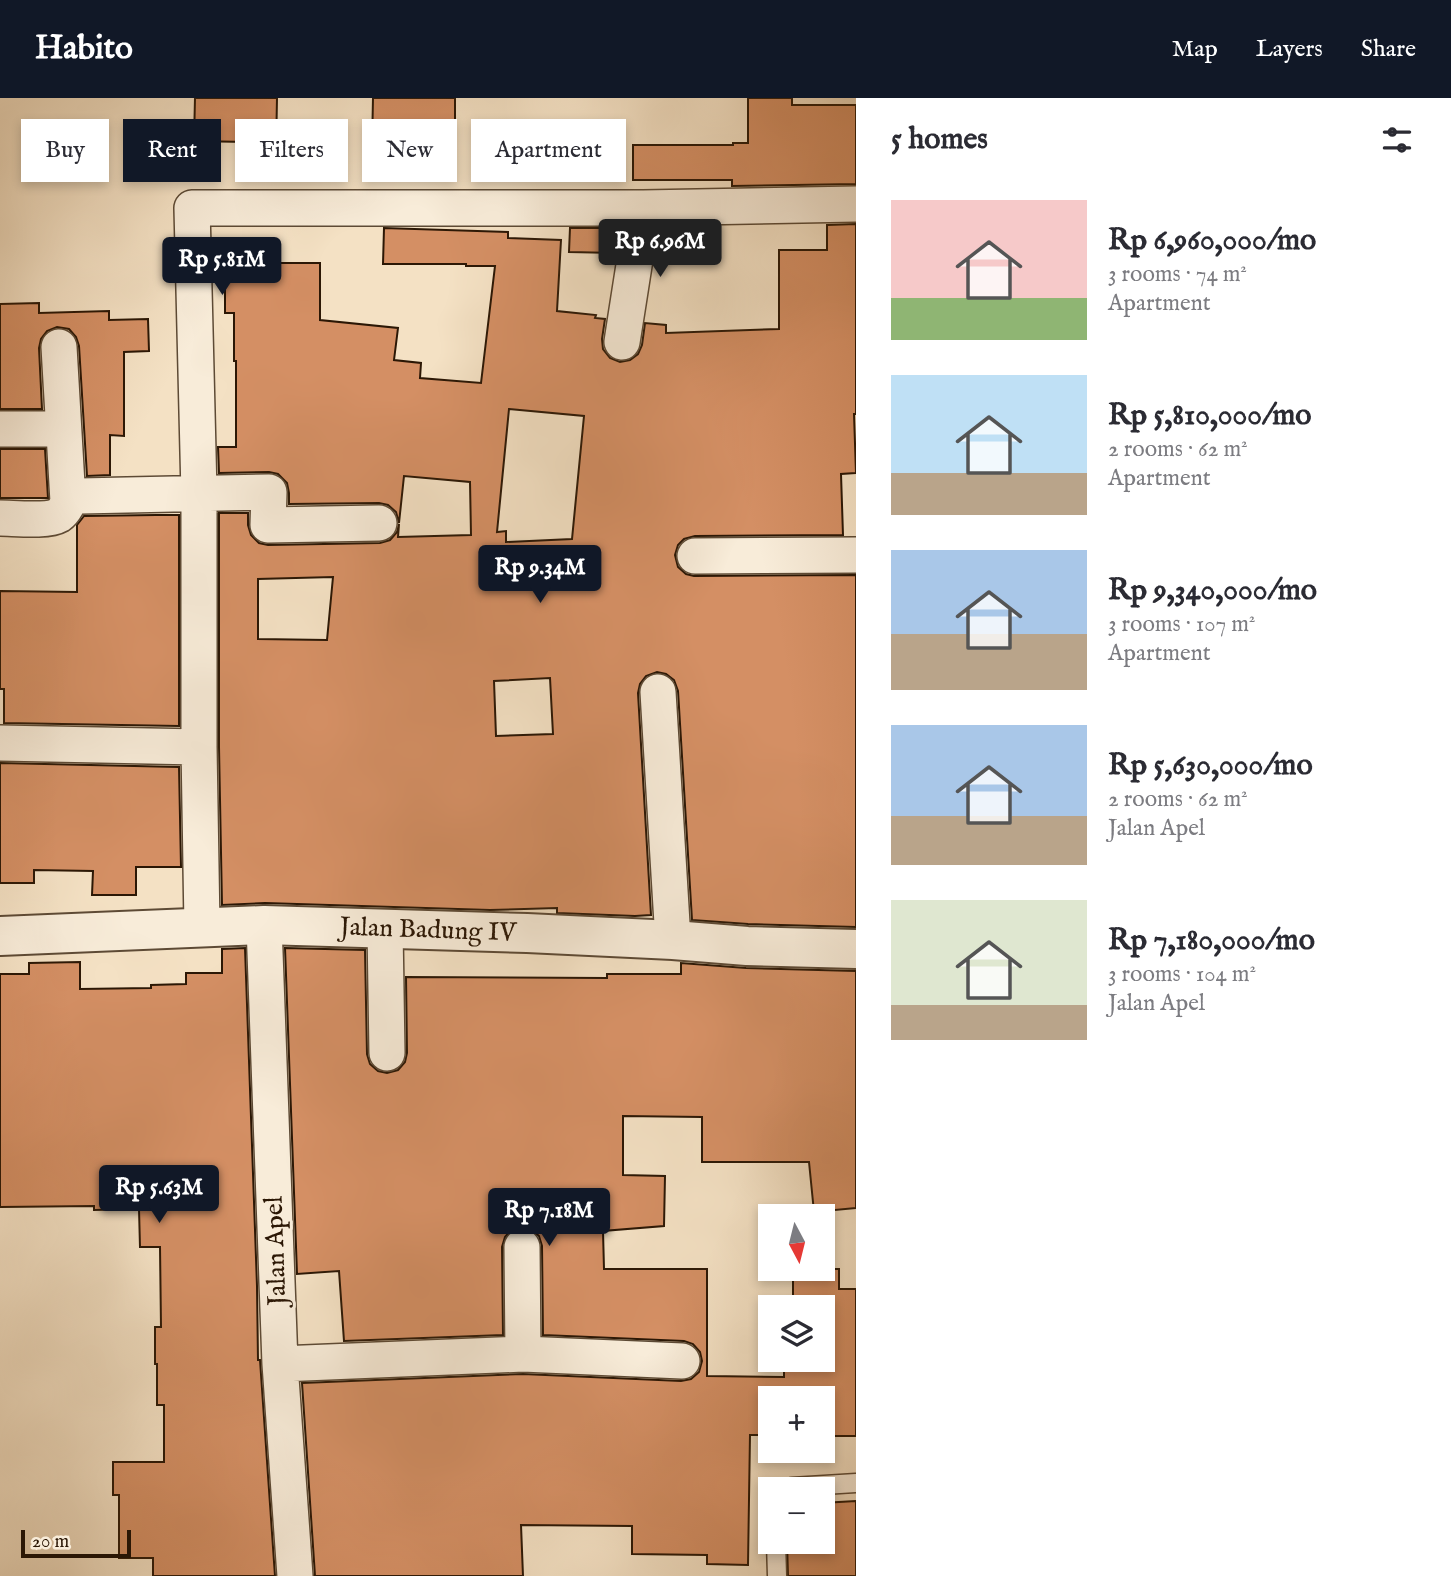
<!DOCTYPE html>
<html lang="en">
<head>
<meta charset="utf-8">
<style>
	body { margin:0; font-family:"IM FELL English",serif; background:#f2f2f3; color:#2b2b33; height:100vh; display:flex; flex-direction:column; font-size:26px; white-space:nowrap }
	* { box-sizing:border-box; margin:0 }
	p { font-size:23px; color:#7c7c81 }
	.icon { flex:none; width:38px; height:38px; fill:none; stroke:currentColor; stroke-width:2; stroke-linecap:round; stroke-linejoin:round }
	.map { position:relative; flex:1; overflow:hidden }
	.details { display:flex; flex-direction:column; background:#fff; width:595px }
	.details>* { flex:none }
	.top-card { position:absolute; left:21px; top:21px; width:665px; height:63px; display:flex; gap:14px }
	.needle { width:46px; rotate:173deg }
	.buttons { position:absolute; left:758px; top:1106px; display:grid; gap:14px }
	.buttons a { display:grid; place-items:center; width:77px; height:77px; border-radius:0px; background:#fff; box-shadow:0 4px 10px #0003; font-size:35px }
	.scale { position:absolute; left:21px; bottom:18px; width:110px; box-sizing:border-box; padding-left:7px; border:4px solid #2b1705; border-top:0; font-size:19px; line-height:24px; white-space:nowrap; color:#2b1705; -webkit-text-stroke:5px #f8ecd9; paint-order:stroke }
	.price { position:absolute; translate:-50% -60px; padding:0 16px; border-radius:7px; background:#111827; color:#fff; font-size:23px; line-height:46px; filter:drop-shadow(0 2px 4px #0008) }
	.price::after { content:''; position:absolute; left:50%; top:42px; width:21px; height:16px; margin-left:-10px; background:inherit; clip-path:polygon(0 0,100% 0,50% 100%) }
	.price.current { background:#222; color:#fff }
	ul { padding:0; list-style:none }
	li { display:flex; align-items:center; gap:21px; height:175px; padding:0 35px }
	li span { display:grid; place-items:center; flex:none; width:196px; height:140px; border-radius:0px; color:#555 }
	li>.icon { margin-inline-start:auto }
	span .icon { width:84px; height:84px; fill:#fffc; stroke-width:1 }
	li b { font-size:30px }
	h2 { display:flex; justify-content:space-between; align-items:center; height:84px; padding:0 35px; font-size:30px }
	.tag { padding:0 24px; border-radius:0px; background:#fff; box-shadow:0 4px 10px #0003; font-size:24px; line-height:63px }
	.tag.current { background:#111827; color:#fff }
	header { display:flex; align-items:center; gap:42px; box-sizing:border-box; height:98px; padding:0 35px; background:#111827; color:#fff }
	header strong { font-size:33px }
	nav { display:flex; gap:38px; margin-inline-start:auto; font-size:24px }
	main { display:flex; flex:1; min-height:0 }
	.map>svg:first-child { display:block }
</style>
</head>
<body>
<header>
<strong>Habito</strong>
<nav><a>Map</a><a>Layers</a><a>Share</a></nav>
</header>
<main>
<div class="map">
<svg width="856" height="1478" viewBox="0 0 856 1478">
	<rect width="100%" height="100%" fill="#f4e1c4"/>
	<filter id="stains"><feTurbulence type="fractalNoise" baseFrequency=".00286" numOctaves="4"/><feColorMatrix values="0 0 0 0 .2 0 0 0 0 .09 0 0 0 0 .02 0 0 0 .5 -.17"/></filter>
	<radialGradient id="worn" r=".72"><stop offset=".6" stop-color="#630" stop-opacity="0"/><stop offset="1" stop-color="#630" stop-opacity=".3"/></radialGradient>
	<path fill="#d48f64" stroke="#2b1705" stroke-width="2" fill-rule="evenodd" d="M 195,0 L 277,0 L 276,53 L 247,52 L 247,44 L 194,43 Z
		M 373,0 L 455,0 L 455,46 L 426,45 L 426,50 L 372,49 Z
		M 748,0 L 792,0 L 792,7 L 856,7 L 856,86 L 732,88 L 732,82 L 633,82 L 633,47 L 733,47 L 733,45 L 748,45 Z
		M 856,126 L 856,316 L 854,316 L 856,375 L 841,376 L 843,437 L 695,438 L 684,441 L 678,447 L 675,457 L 678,469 L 686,476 L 694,478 L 856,477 L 856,829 L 748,826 L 692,822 L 678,593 L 674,582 L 666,576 L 657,574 L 646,578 L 640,586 L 638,595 L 651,817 L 635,818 L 557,815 L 557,810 L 490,812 L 265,805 L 222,807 L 219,649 L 219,415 L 248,415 L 248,427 L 251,437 L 259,445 L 268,447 L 380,445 L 390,442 L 397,434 L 399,426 L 398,439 L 471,437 L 470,384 L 404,378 L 399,425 L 396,414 L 388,407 L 379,405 L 289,406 L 289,395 L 287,385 L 278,376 L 269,374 L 219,375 L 218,349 L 236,349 L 236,263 L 234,263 L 234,215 L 225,215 L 225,175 L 277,175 L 277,165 L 320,165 L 320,222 L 398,230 L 394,262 L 421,265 L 420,280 L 481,285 L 495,168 L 466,168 L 466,166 L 383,166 L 384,130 L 508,134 L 508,140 L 561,142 L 557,213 L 596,217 L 595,220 L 605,221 L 602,241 L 603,251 L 610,260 L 620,264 L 630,262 L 638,256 L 642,247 L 645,225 L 666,227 L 666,235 L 779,231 L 779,152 L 827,152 L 827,127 ZM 509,311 L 584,318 L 572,441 L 506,444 L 506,433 L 497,434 ZM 333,479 L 327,542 L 258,541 L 258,481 ZM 550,580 L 553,636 L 496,638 L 494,583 Z
		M 570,130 L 619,130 L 616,155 L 569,154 Z
		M 39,205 L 39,215 L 109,213 L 109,222 L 148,221 L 149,253 L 124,254 L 124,338 L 110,337 L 110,377 L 87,378 L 79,248 L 76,239 L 69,231 L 57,229 L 47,233 L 41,241 L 39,250 L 42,311 L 0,311 L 0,206 Z
		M 0,351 L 45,351 L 48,400 L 0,400 Z
		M 156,417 L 179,417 L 179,628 L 4,625 L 4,591 L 0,591 L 0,493 L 77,494 L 77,427 L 84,418 Z
		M 0,665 L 179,669 L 181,769 L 136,769 L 136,797 L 92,797 L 93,773 L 34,772 L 34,785 L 0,785 Z
		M 245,850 L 257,1188 L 258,1262 L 260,1262 L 275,1478 L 153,1478 L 153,1460 L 119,1460 L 119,1397 L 113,1397 L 113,1364 L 164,1364 L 164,1307 L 157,1307 L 157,1266 L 155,1266 L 155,1229 L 161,1229 L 160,1149 L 140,1149 L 139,1111 L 94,1112 L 94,1108 L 0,1109 L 0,876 L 29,876 L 29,865 L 80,864 L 80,891 L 151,890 L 151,887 L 186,886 L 186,875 L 222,875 L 222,851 Z
		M 285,850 L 365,852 L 367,956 L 370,966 L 378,973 L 387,975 L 398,972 L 405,964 L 407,955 L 406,879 L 607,880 L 607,876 L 681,876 L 681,865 L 746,870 L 856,873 L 856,1110 L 814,1114 L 809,1064 L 702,1064 L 702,1019 L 623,1018 L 623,1077 L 665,1078 L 664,1128 L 603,1133 L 604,1171 L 707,1171 L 707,1278 L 784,1279 L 784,1262 L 822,1262 L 822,1209 L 793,1209 L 793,1171 L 839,1171 L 839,1191 L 856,1191 L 856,1338 L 822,1338 L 822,1300 L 770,1300 L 770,1337 L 750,1337 L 748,1467 L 707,1466 L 707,1457 L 632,1456 L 632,1428 L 521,1427 L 523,1478 L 315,1478 L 302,1285 L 523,1276 L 681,1283 L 691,1281 L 699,1274 L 702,1263 L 700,1254 L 693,1246 L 684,1243 L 543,1237 L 542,1148 L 539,1138 L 532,1132 L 522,1129 L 511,1132 L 505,1139 L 502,1149 L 503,1237 L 344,1243 L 339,1173 L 297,1176 Z
		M 856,1403 L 856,1478 L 788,1478 L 787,1444 L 822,1444 L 822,1405 Z"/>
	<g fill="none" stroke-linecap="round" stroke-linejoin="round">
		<g stroke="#5d4a35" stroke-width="21">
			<path id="service" d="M 788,1391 L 792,1389 L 856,1385
				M 776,1444 L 777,1478"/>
		</g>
		<g stroke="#5d4a35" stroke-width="38">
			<path id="minor" d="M 622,244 L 643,110
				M 59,249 L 68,404
				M 0,331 L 63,331
				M 0,420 C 14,420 47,424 59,417 C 69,410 65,401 80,398 L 269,394 L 268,427 L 379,425
				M 695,458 L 856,457
				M 658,594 L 673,842
				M 0,645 L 199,649
				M 264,827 L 280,1266 L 295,1478
				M 202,828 L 199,649 L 199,395 L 192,110 L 643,110 L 856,106
				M 385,831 L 387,955
				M 522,1149 L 523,1256
				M 280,1266 L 523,1256 L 682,1263"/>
		</g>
		<g stroke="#5d4a35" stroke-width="42">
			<path id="tertiary" d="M 0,838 L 264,827 L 527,835 L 673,842 L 747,848 L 856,851"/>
		</g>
		<use href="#service" stroke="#f8ecd9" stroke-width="18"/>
		<use href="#minor" stroke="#f8ecd9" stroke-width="35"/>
		<use href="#tertiary" stroke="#f8ecd9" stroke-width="38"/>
	</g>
	<g text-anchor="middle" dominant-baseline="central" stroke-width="6" stroke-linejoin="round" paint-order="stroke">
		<g font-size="26" fill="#2b1705" stroke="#f8ecd9">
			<text transform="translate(428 832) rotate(2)">Jalan Badung IV</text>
			<text transform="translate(276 1153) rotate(-92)">Jalan Apel</text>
		</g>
	</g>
	<rect width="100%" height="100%" filter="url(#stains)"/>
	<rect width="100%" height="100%" fill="url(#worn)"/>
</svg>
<div class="buttons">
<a><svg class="needle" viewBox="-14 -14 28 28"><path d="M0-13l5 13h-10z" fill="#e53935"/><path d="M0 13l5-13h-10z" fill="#7c7c81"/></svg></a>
<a><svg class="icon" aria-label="layers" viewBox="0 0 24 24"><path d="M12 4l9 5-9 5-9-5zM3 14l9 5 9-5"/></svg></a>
<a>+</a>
<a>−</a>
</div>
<div class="scale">20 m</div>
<b class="price current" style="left:660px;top:181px">Rp 6.96M</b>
<b class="price" style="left:222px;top:199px">Rp 5.81M</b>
<b class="price" style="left:540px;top:507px">Rp 9.34M</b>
<b class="price" style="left:159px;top:1127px">Rp 5.63M</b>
<b class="price" style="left:549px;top:1150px">Rp 7.18M</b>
<div class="top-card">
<a class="tag">Buy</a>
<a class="tag current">Rent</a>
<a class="tag">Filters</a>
<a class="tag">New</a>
<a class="tag">Apartment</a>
</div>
</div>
<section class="details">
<h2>5 homes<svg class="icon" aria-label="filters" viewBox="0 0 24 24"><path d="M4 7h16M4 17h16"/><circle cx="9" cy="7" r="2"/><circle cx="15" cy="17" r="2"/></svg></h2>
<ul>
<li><span style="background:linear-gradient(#f6c9c9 70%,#8fb573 0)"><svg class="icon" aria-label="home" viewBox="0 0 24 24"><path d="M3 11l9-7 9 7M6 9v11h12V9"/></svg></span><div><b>Rp 6,960,000/mo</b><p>3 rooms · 74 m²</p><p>Apartment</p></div></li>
<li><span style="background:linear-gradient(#bfe0f5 70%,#b9a48a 0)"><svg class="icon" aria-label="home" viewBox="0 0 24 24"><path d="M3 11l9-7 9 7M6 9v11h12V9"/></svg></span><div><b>Rp 5,810,000/mo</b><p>2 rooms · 62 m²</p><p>Apartment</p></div></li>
<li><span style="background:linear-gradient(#a9c7e8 60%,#b9a48a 0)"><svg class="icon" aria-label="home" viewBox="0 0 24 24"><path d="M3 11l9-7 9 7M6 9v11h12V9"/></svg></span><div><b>Rp 9,340,000/mo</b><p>3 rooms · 107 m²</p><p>Apartment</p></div></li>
<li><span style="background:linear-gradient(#a9c7e8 65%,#b9a48a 0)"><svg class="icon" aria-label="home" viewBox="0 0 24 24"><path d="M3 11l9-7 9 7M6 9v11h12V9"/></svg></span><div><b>Rp 5,630,000/mo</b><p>2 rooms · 62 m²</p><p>Jalan Apel</p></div></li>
<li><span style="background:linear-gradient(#dfe7d0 75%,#b9a48a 0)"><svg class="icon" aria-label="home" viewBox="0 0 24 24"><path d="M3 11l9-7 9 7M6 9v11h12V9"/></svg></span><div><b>Rp 7,180,000/mo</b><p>3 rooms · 104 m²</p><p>Jalan Apel</p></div></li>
</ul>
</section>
</main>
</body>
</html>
